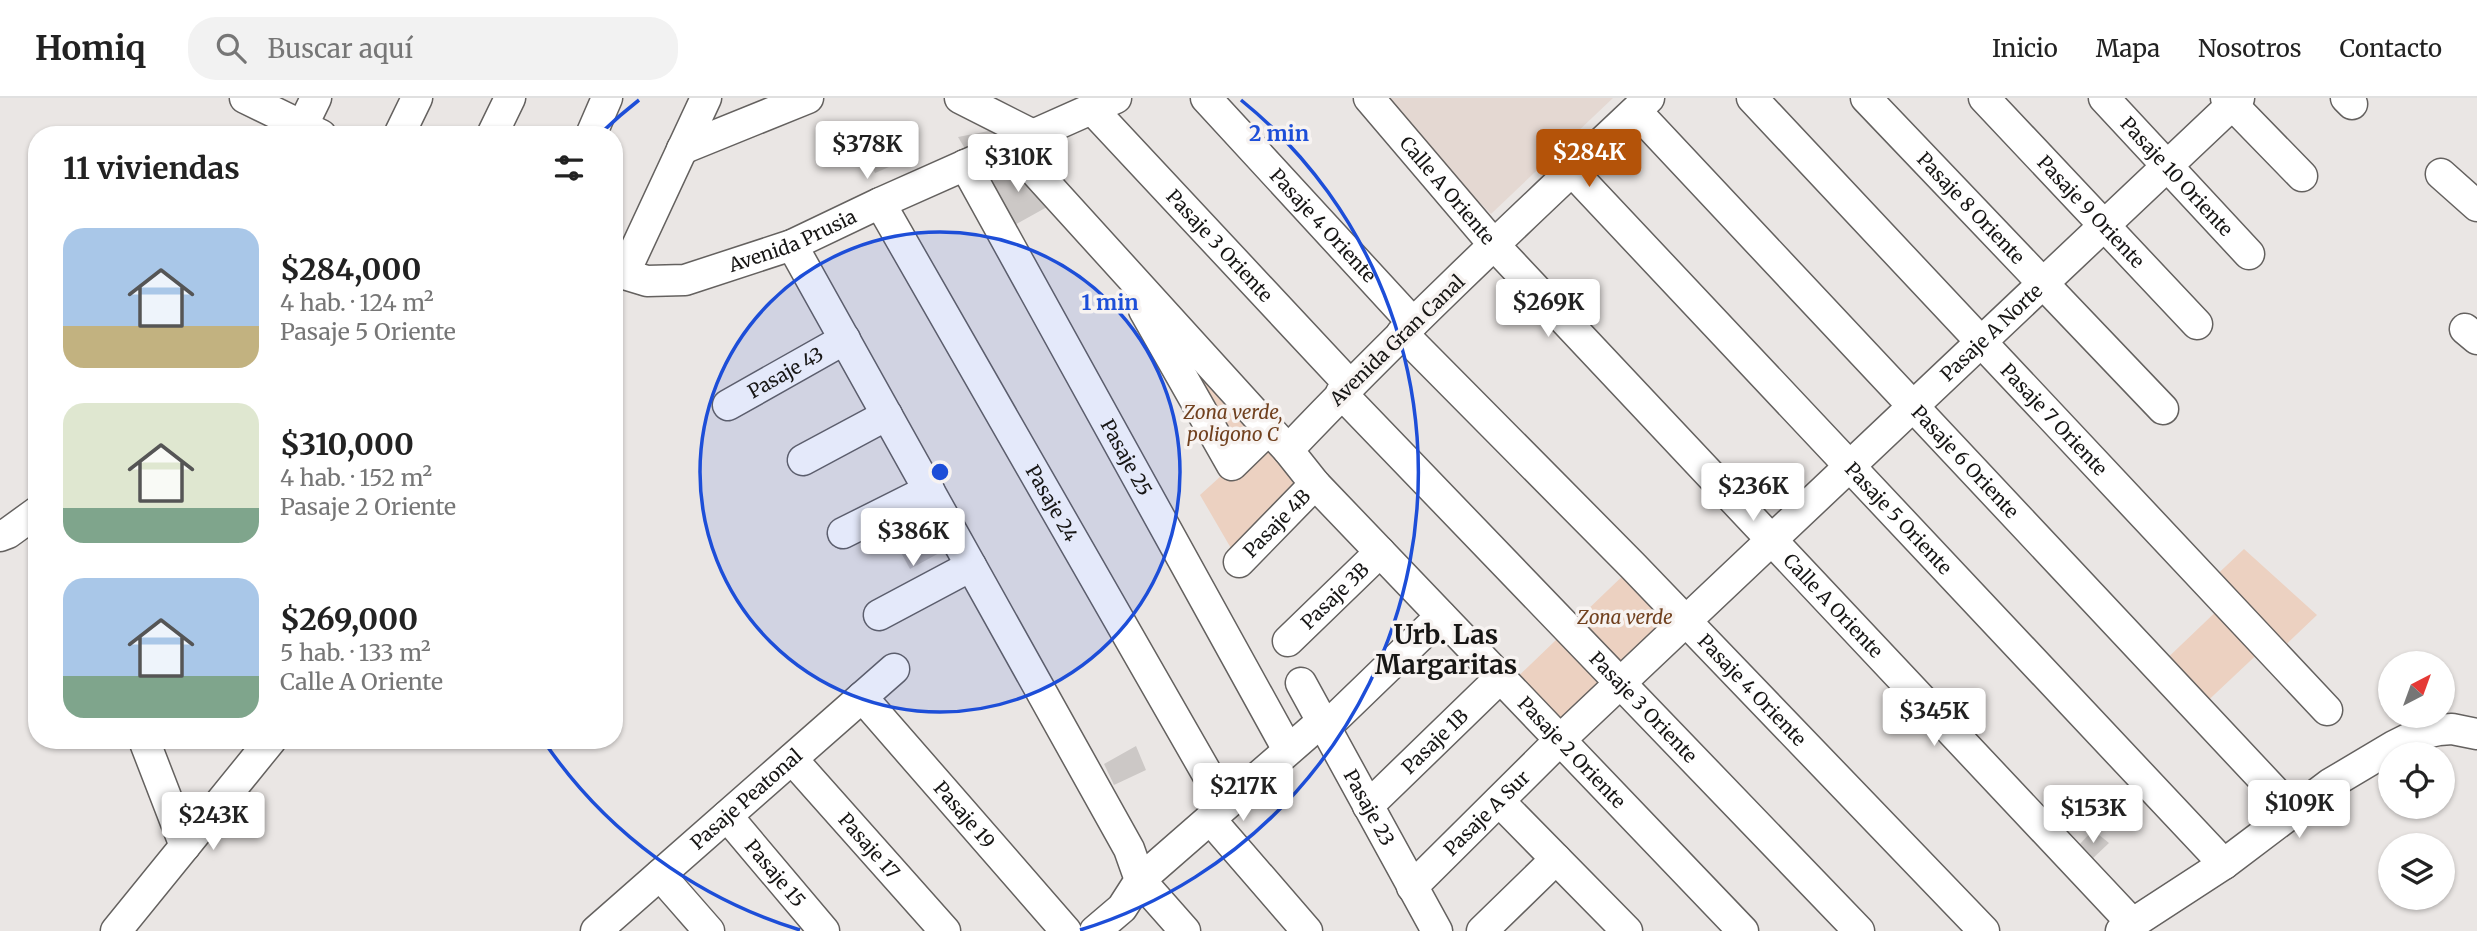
<!DOCTYPE html>
<html lang="es">
<head>
<meta charset="utf-8">
<style>
	body { margin:0; font-family:Merriweather,serif; background:#f2f2f2; color:#222; height:100vh; display:flex; flex-direction:column; font-size:26px; white-space:nowrap }
	* { box-sizing:border-box; margin:0 }
	p { font-size:23px; color:#767676 }
	.icon { flex:none; width:38px; height:38px; fill:none; stroke:currentColor; stroke-width:2; stroke-linecap:round; stroke-linejoin:round }
	.map { position:relative; flex:1; overflow:hidden }
	.side { position:absolute; left:28px; top:28px; width:595px; height:623px; display:flex; flex-direction:column; background:#fff; border-radius:28px; box-shadow:0 2px 5px #0004 }
	.side>* { flex:none }
	.needle { width:46px; rotate:41deg }
	.buttons { position:absolute; left:2378px; top:553px; display:grid; gap:14px }
	.buttons a { display:grid; place-items:center; width:77px; height:77px; border-radius:50%; background:#fff; box-shadow:0 2px 5px #0004; font-size:35px }
	.price { position:absolute; translate:-50% -60px; padding:0 16px; border-radius:7px; background:#fff; color:#222; font-size:23px; line-height:46px; filter:drop-shadow(0 2px 4px #0008) }
	.price::after { content:''; position:absolute; left:50%; top:42px; width:21px; height:16px; margin-left:-10px; background:inherit; clip-path:polygon(0 0,100% 0,50% 100%) }
	.price.current { background:#b45309; color:#fff }
	ul { padding:0; list-style:none }
	li { display:flex; align-items:center; gap:21px; height:175px; padding:0 35px }
	li span { display:grid; place-items:center; flex:none; width:196px; height:140px; border-radius:21px; color:#555 }
	li>.icon { margin-inline-start:auto }
	span .icon { width:84px; height:84px; fill:#fffc; stroke-width:1 }
	li b { font-size:30px }
	h2 { display:flex; justify-content:space-between; align-items:center; height:84px; padding:0 35px; font-size:30px }
	header { display:flex; align-items:center; gap:42px; box-sizing:border-box; height:98px; padding:0 35px; background:#fff; border-bottom:2px solid #e0e0e0 }
	header strong { font-size:33px }
	nav { display:flex; gap:38px; margin-inline-start:auto; font-size:24px }
	.search { width:490px; height:63px; background:#f2f2f2; display:flex; align-items:center; gap:18px; box-sizing:border-box; padding:0 24px; border-radius:28px; color:#767676; font-size:26px }
	.map>svg:first-child { display:block }
</style>
</head>
<body>
<header>
<strong>Homiq</strong>
<div class="search"><svg class="icon" aria-label="search" viewBox="0 0 24 24"><circle cx="10" cy="10" r="6"/><path d="M15 15l6 6"/></svg>Buscar aquí</div>
<nav><a>Inicio</a><a>Mapa</a><a>Nosotros</a><a>Contacto</a></nav>
</header>
<div class="map">
<svg width="2477" height="833" viewBox="0 0 2477 833">
	<rect width="100%" height="100%" fill="#eae6e4"/>
	<path fill="#e4d8d2" d="M 1379,0 L 1613,0 L 1491,116 Z"/>
	<path fill="#ecd1c1" d="M 1116,163 L 1315,386 L 1239,464 L 1200,397 L 1232,368 Z
		M 2244,451 L 2317,517 L 2275,557 L 2266,548 L 2198,612 L 2158,569 L 2225,505 L 2207,486 Z
		M 1633,468 L 1676,513 L 1551,633 L 1508,588 Z"/>
	<path fill="#ccc8c6" d="M 994,32 L 1025,38 L 973,64 L 958,39 Z
		M 882,53 L 889,69 L 875,75 L 868,59 Z
		M 1018,65 L 1056,104 L 1011,129 L 983,80 Z
		M 922,421 L 941,454 L 910,471 L 892,438 Z
		M 1136,648 L 1146,672 L 1114,687 L 1104,666 Z
		M 2093,732 L 2109,745 L 2090,763 L 2078,748 Z"/>
	<g fill="none" stroke-linecap="round" stroke-linejoin="round">
		<g stroke="#64615f" stroke-width="33">
			<g id="minor">
				<path d="M 245,0 L 321,37"/>
				<path d="M 960,0 L 1033,37"/>
				<path id="s1" d="M 1206,0 L 1413,225"/>
				<path id="s2" d="M 1369,0 L 1495,148 L 2132,825"/>
				<path id="s3" d="M 1649,0 C 1527,115 1404,230 1288,352 L 1315,386 L 1743,833"/>
				<path id="s4" d="M 1752,0 L 2327,612"/>
				<path id="s5" d="M 1866,0 L 2163,311"/>
				<path id="s6" d="M 1984,0 L 2197,226"/>
				<path id="s7" d="M 2104,0 L 2249,156"/>
				<path d="M 2226,0 L 2302,78"/>
				<path d="M 2346,0 L 2352,6"/>
				<path id="s8" d="M 1092,11 L 1349,286"/>
				<path id="s9" d="M 1636,13 L 2294,714"/>
				<path d="M 298,37 L 316,0"/>
				<path d="M 399,37 L 417,0"/>
				<path d="M 492,37 L 510,0"/>
				<path d="M 591,37 L 607,0"/>
				<path d="M 1011,47 L 1288,352"/>
				<path d="M 682,51 L 808,0"/>
				<path id="s10" d="M 965,67 L 1288,652"/>
				<path id="s11" d="M 1571,72 L 2224,766"/>
				<path d="M 2441,76 L 2477,108"/>
				<path id="s12" d="M 880,105 L 1225,707"/>
				<path d="M 792,147 L 1129,751 L 1140,782 L 1122,810 L 1095,833"/>
				<path id="s13" d="M 614,173 L 647,183 L 685,182 L 792,147 L 880,105 L 1116,0"/>
				<path d="M 624,176 L 706,0"/>
				<path d="M 1144,212 L 1232,367 L 1268,332"/>
				<path d="M 2465,231 L 2477,241"/>
				<path id="s14" d="M 1402,235 L 1633,468 L 1984,833"/>
				<path id="s15" d="M 1341,295 L 1859,833"/>
				<path id="s16" d="M 728,307 L 845,241"/>
				<path d="M 803,362 L 887,317"/>
				<path d="M 843,435 L 929,392"/>
				<path d="M 0,438 L 8,435 L 37,414"/>
				<path id="s17" d="M 1239,464 L 1315,386"/>
				<path d="M 879,517 L 971,468"/>
				<path id="s18" d="M 1288,543 L 1380,454"/>
				<path id="s19" d="M 1301,585 L 1437,833"/>
				<path id="s20" d="M 862,599 L 1066,833"/>
				<path d="M 1325,630 L 1441,518"/>
				<path d="M 144,642 L 185,748"/>
				<path id="s21" d="M 792,661 L 945,833"/>
				<path d="M 1499,703 L 1627,833"/>
				<path id="s22" d="M 1368,708 L 1500,580"/>
				<path id="s23" d="M 727,718 L 824,833"/>
				<path d="M 1210,721 L 1307,833"/>
				<path d="M 660,777 L 709,833"/>
				<path id="s24" d="M 1412,789 L 1560,642 L 2239,0"/>
				<path d="M 116,833 L 271,642"/>
				<path id="s25" d="M 596,833 L 894,571"/>
				<path d="M 1185,833 L 1140,782 L 1313,631"/>
				<path d="M 1482,833 L 1556,761"/>
				<path d="M 2121,833 L 2224,766 L 2330,686 L 2394,648 L 2416,637 L 2439,632 L 2452,631 L 2477,636"/>
			</g>
		</g>
		<use href="#minor" stroke="#fff" stroke-width="30"/>
	</g>
	<circle cx="940" cy="374" r="240" fill="#1d4ed8" fill-opacity=".12"/>
	<g fill="none" stroke="#1d4ed8" stroke-width="3.5">
		<circle cx="940" cy="374" r="240"/>
		<path d="M800 832A479 479 0 0 1 545 645M601 35A479 479 0 0 1 639 2M1241 2A479 479 0 0 1 1080 832"/>
	</g>
	<g text-anchor="middle" dominant-baseline="central" stroke-width="7" stroke-linejoin="round" paint-order="stroke">
		<g font-size="19" fill="#171615" stroke="#f7f3f1">
			<text stroke="none"><textPath href="#s7" startOffset="107">Pasaje 10 Oriente</textPath></text>
			<text stroke="none"><textPath href="#s2" startOffset="121">Calle A Oriente</textPath></text>
			<text stroke="none"><textPath href="#s5" startOffset="152">Pasaje 8 Oriente</textPath></text>
			<text stroke="none"><textPath href="#s6" startOffset="156">Pasaje 9 Oriente</textPath></text>
			<text stroke="none"><textPath href="#s1" startOffset="173">Pasaje 4 Oriente</textPath></text>
			<text stroke="none"><textPath href="#s13" startOffset="187">Avenida Prusia</textPath></text>
			<text stroke="none"><textPath href="#s8" startOffset="187">Pasaje 3 Oriente</textPath></text>
			<text stroke="none"><textPath href="#s24" startOffset="802">Pasaje A Norte</textPath></text>
			<text transform="translate(1397 242) rotate(-44)">Avenida Gran Canal</text>
			<text stroke="none"><textPath href="#s16" startOffset="66">Pasaje 43</textPath></text>
			<text stroke="none"><textPath href="#s4" startOffset="441">Pasaje 7 Oriente</textPath></text>
			<text stroke="none"><textPath href="#s10" startOffset="334">Pasaje 25</textPath></text>
			<text stroke="none"><textPath href="#s9" startOffset="481">Pasaje 6 Oriente</textPath></text>
			<text stroke="none"><textPath href="#s12" startOffset="346">Pasaje 24</textPath></text>
			<text stroke="none"><textPath href="#s11" startOffset="478">Pasaje 5 Oriente</textPath></text>
			<text stroke="none"><textPath href="#s17" startOffset="54">Pasaje 4B</textPath></text>
			<text stroke="none"><textPath href="#s18" startOffset="65">Pasaje 3B</textPath></text>
			<text stroke="none"><textPath href="#s2" startOffset="688">Calle A Oriente</textPath></text>
			<text stroke="none"><textPath href="#s14" startOffset="500">Pasaje 4 Oriente</textPath></text>
			<text stroke="none"><textPath href="#s15" startOffset="436">Pasaje 3 Oriente</textPath></text>
			<text stroke="none"><textPath href="#s22" startOffset="93">Pasaje 1B</textPath></text>
			<text stroke="none"><textPath href="#s3" startOffset="919">Pasaje 2 Oriente</textPath></text>
			<text stroke="none"><textPath href="#s25" startOffset="200">Pasaje Peatonal</textPath></text>
			<text stroke="none"><textPath href="#s19" startOffset="142">Pasaje 23</textPath></text>
			<text stroke="none"><textPath href="#s24" startOffset="105">Pasaje A Sur</textPath></text>
			<text stroke="none"><textPath href="#s20" startOffset="156">Pasaje 19</textPath></text>
			<text stroke="none"><textPath href="#s21" startOffset="116">Pasaje 17</textPath></text>
			<text stroke="none"><textPath href="#s23" startOffset="75">Pasaje 15</textPath></text>
		</g>
		<g font-size="19" font-style="italic" fill="#71411f" stroke="#f7f3f1">
			<text x="1233" y="314">Zona verde,<tspan x="1233" dy="22">poligono C</tspan></text>
			<text x="1625" y="519">Zona verde</text>
		</g>
		<g font-size="26" font-weight="bold" fill="#171615" stroke="#f7f3f1">
			<text x="1446" y="536">Urb. Las<tspan x="1446" dy="30">Margaritas</tspan></text>
		</g>
	</g>
	<circle cx="940" cy="374" r="10" fill="#1d4ed8" stroke="#f7f3f1" stroke-width="3.5"/>
	<g font-size="21" text-anchor="middle" font-weight="bold" fill="#1d4ed8" stroke="#f7f3f1" stroke-width="7" stroke-linejoin="round" paint-order="stroke">
		<text x="1279" y="43">2 min</text>
		<text x="1110" y="212">1 min</text>
	</g>
</svg>
<div class="buttons">
<a><svg class="needle" viewBox="-14 -14 28 28"><path d="M0-13l5 13h-10z" fill="#e53935"/><path d="M0 13l5-13h-10z" fill="#767676"/></svg></a>
<a><svg class="icon" aria-label="locate" viewBox="0 0 24 24"><circle cx="12" cy="12" r="6"/><path d="M12 2v4M12 18v4M2 12h4M18 12h4"/></svg></a>
<a><svg class="icon" aria-label="layers" viewBox="0 0 24 24"><path d="M12 4l9 5-9 5-9-5zM3 14l9 5 9-5"/></svg></a>
</div>
<b class="price" style="left:867px;top:83px">$378K</b>
<b class="price current" style="left:1589px;top:91px">$284K</b>
<b class="price" style="left:1018px;top:96px">$310K</b>
<b class="price" style="left:1548px;top:241px">$269K</b>
<b class="price" style="left:1753px;top:425px">$236K</b>
<b class="price" style="left:913px;top:470px">$386K</b>
<b class="price" style="left:1934px;top:650px">$345K</b>
<b class="price" style="left:1243px;top:725px">$217K</b>
<b class="price" style="left:2299px;top:742px">$109K</b>
<b class="price" style="left:2093px;top:747px">$153K</b>
<b class="price" style="left:213px;top:754px">$243K</b>
<section class="side">
<h2>11 viviendas<svg class="icon" aria-label="filters" viewBox="0 0 24 24"><path d="M4 7h16M4 17h16"/><circle cx="9" cy="7" r="2"/><circle cx="15" cy="17" r="2"/></svg></h2>
<ul>
<li><span style="background:linear-gradient(#a9c7e8 70%,#c2b280 0)"><svg class="icon" aria-label="home" viewBox="0 0 24 24"><path d="M3 11l9-7 9 7M6 9v11h12V9"/></svg></span><div><b>$284,000</b><p>4 hab. · 124 m²</p><p>Pasaje 5 Oriente</p></div></li>
<li><span style="background:linear-gradient(#dfe7d0 75%,#7fa58c 0)"><svg class="icon" aria-label="home" viewBox="0 0 24 24"><path d="M3 11l9-7 9 7M6 9v11h12V9"/></svg></span><div><b>$310,000</b><p>4 hab. · 152 m²</p><p>Pasaje 2 Oriente</p></div></li>
<li><span style="background:linear-gradient(#a9c7e8 70%,#7fa58c 0)"><svg class="icon" aria-label="home" viewBox="0 0 24 24"><path d="M3 11l9-7 9 7M6 9v11h12V9"/></svg></span><div><b>$269,000</b><p>5 hab. · 133 m²</p><p>Calle A Oriente</p></div></li>
</ul>
</section>
</div>
</body>
</html>
